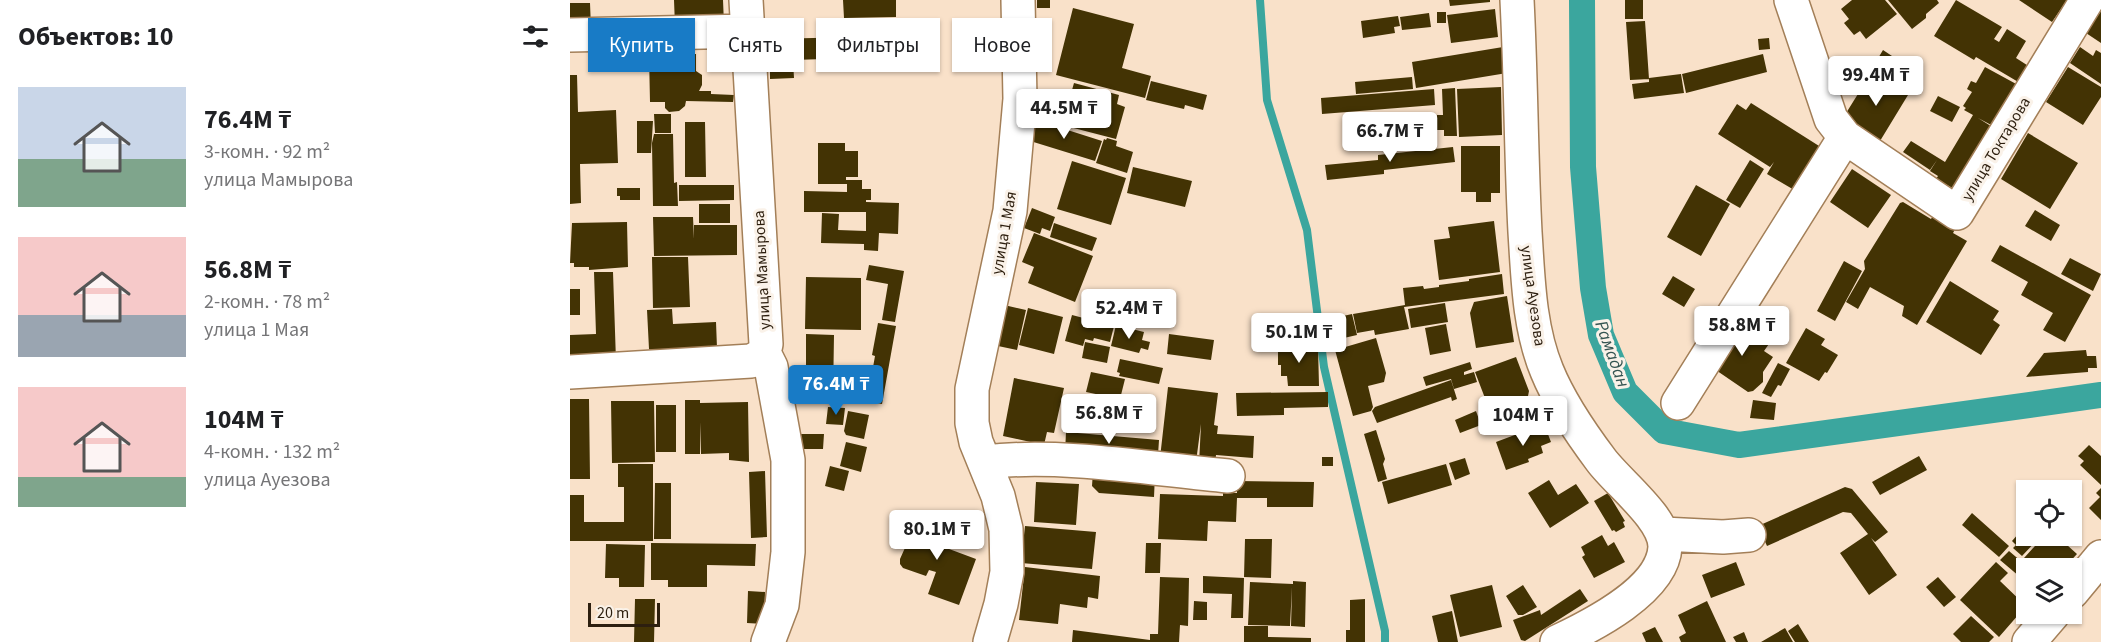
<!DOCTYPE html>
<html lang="ru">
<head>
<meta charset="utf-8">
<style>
	body { margin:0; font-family:"Source Sans 3",sans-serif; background:#f6f6f6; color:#202124; height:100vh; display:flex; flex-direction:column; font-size:22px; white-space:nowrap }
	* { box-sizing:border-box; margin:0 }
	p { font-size:20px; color:#757577 }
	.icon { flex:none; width:33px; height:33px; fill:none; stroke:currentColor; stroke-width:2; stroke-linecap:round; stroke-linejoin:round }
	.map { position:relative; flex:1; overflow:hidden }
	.sheet { display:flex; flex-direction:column; background:#fff; width:570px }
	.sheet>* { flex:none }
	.hud { position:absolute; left:18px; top:18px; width:570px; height:54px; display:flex; gap:12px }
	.tools { position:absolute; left:1446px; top:480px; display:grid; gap:12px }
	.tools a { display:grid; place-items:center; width:66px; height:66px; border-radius:0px; background:#fff; box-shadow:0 2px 4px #0004; font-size:30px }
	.scale { position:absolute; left:18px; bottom:15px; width:72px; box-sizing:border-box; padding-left:6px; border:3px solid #2d1f0f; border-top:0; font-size:16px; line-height:21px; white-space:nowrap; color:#2d1f0f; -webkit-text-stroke:4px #faf2e9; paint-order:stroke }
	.price { position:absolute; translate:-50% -51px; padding:0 14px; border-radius:6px; background:#fff; color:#222; font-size:20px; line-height:39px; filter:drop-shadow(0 2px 3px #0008) }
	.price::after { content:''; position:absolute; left:50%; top:36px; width:18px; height:14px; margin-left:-9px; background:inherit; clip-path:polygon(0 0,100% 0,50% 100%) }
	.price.selected { background:#187bc6; color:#fff }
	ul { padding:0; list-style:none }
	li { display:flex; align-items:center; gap:18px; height:150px; padding:0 18px }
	li span { display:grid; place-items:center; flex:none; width:168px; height:120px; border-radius:0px; color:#555 }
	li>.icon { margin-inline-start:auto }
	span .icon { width:72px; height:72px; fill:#fffc; stroke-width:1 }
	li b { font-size:26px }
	h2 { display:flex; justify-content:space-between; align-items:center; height:72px; padding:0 18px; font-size:26px }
	.chip { padding:0 21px; border-radius:0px; background:#fff; box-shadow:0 2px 4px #0004; font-size:21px; line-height:54px }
	.chip.selected { background:#187bc6; color:#fff }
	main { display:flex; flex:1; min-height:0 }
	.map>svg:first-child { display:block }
</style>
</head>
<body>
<main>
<section class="sheet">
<h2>Объектов: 10<svg class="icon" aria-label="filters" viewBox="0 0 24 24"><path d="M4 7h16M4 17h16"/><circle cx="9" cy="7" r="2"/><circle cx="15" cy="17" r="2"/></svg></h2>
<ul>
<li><span style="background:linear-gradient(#c9d6e8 60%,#7fa58c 0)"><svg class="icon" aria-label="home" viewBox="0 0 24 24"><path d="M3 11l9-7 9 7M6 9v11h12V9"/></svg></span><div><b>76.4M ₸</b><p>3-комн. · 92 m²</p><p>улица Мамырова</p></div></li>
<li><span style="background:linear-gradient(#f6c9c9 65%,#9aa5b1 0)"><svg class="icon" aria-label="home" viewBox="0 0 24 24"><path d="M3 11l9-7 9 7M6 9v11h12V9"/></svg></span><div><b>56.8M ₸</b><p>2-комн. · 78 m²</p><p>улица 1 Мая</p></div></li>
<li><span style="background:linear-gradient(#f6c9c9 75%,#7fa58c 0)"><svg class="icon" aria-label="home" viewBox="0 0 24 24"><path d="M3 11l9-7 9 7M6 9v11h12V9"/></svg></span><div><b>104M ₸</b><p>4-комн. · 132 m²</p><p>улица Ауезова</p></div></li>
</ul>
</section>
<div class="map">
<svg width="1531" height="642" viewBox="0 0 1531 642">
	<rect width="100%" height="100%" fill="#f9e1c9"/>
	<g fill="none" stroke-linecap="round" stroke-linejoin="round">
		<path stroke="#3ba69e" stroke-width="8" d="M 690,0 L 697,100 L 737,230 L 754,367 L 815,631 L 815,642"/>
		<path stroke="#3ba69e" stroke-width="26" d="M 1012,0 L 1013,167 L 1023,288 L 1031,335 L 1055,392 L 1094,431 L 1169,445 L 1531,395"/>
	</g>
	<path fill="#433304" d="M 104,0 L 153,0 L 154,24 L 105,26 Z
		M 273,0 L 326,0 L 326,17 L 274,18 Z
		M 467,0 L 480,0 L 480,8 L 467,8 Z
		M 879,0 L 920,0 L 920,2 L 880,6 Z
		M 1055,0 L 1073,0 L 1073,19 L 1055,19 Z
		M 1282,0 L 1315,0 L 1327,14 L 1296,39 L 1290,31 L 1284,35 L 1274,23 L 1279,19 L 1271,9 Z
		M 1318,0 L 1367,0 L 1369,3 L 1356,14 L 1356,18 L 1342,29 Z
		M 1386,0 L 1432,27 L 1424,39 L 1429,42 L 1437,29 L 1456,41 L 1446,58 L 1460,67 L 1450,83 L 1406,57 L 1404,60 L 1364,36 Z
		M 1449,0 L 1497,0 L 1482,22 Z
		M 0,3 L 20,3 L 21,28 L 0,29 Z
		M 503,8 L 564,24 L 552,68 L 581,76 L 575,98 L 486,75 Z
		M 925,9 L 928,37 L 881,43 L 877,15 Z
		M 1531,11 L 1531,43 L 1516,33 Z
		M 867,12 L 876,12 L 876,23 L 867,23 Z
		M 859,13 L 861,27 L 832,30 L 830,17 Z
		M 828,16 L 830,26 L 824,27 L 825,33 L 793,38 L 791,21 Z
		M 1075,21 L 1079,79 L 1060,80 L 1056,22 Z
		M 286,37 L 286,58 L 223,60 L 224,78 L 200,79 L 200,39 Z
		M 1199,38 L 1200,49 L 1189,50 L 1188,39 Z
		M 933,47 L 937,73 L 846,88 L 842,62 Z
		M 1510,47 L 1523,56 L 1526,50 L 1531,53 L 1531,84 L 1500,63 Z
		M 1313,50 L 1322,56 L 1311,75 L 1301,70 Z
		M 126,54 L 126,71 L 132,75 L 132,85 L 129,91 L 141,91 L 141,94 L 164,95 L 163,102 L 116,101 L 115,106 L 109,111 L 99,112 L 95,108 L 95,102 L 80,102 L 79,55 Z
		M 1193,54 L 1197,72 L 1116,93 L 1112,74 Z
		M 1415,67 L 1448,85 L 1425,127 L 1408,118 L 1424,128 L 1386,190 L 1366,179 L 1368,176 L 1360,171 L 1367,160 L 1360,170 L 1333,152 L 1341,141 L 1375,162 L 1403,115 L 1394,110 L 1396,108 L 1393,106 L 1402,92 L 1397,89 L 1401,81 L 1406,83 Z
		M 1498,67 L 1531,87 L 1531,97 L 1513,125 L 1476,102 Z
		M 1301,73 L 1338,95 L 1310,141 L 1273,118 Z
		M 1111,74 L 1114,93 L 1064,99 L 1062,84 L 1079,82 L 1079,78 Z
		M 0,75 L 7,75 L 8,112 L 46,110 L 48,163 L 10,164 L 11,203 L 0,204 Z
		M 842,77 L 843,89 L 786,94 L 785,82 Z
		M 581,81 L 637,95 L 633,110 L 615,105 L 614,109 L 576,100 Z
		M 504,83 L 549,95 L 547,104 L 555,107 L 546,139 L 492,125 Z
		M 931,87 L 932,135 L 889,137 L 887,89 Z
		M 885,88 L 887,136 L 874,136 L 874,130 L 867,130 L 867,115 L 873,115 L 872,89 Z
		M 864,89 L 865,105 L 752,114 L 751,98 Z
		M 1368,96 L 1390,107 L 1382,122 L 1360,111 Z
		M 1181,103 L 1257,151 L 1231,194 L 1197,174 L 1204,162 L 1200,167 L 1148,134 L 1167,104 L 1176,110 Z
		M 84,114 L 101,114 L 101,133 L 85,133 Z
		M 463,119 L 532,141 L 525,161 L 457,140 Z
		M 67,121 L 83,121 L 81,153 L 67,153 Z
		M 115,122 L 135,122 L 136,177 L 115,177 Z
		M 1458,133 L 1508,163 L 1480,209 L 1431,179 Z
		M 84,134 L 103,134 L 104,183 L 107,182 L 108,206 L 83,206 L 82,143 Z
		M 537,138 L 547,141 L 546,146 L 563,152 L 557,173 L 526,163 L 534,139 L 536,140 Z
		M 248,143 L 275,143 L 275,151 L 288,151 L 288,177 L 276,177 L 276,180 L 292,180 L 292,189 L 301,189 L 301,200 L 296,200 L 296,202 L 329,203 L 328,234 L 309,233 L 308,251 L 294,250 L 294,244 L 251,243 L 252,213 L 269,214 L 268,230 L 296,231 L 296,212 L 234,212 L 234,191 L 277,192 L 277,184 L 248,184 Z
		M 891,146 L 930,146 L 930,193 L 921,193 L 921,202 L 906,202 L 906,192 L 891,192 Z
		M 883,147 L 885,162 L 814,170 L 814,174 L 757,180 L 755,165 L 808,160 L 808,155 Z
		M 1180,160 L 1194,169 L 1170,208 L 1156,200 Z
		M 502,161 L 556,178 L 541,225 L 487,209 Z
		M 563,167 L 622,181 L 615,207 L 557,193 Z
		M 1282,169 L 1321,195 L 1298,228 L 1260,202 Z
		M 109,185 L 164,185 L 164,200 L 109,201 Z
		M 1126,185 L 1160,204 L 1131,256 L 1097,237 Z
		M 47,188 L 70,188 L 70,200 L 50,200 L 50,196 L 47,196 Z
		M 1333,202 L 1361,219 L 1366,211 L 1388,224 L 1383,233 L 1397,241 L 1347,325 L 1332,316 L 1334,306 L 1300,287 L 1288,309 L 1276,302 L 1295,269 L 1294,261 L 1330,203 Z
		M 129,204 L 160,204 L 160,223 L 129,223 Z
		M 462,208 L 485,217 L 480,231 L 472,228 L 470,234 L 454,228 Z
		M 1465,210 L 1490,225 L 1481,241 L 1455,226 Z
		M 83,217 L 123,217 L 124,239 L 124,225 L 167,225 L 167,255 L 84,256 Z
		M 924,221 L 930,272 L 869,280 L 864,240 L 880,238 L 878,227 Z
		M 57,222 L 58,267 L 19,270 L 19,267 L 4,267 L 4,263 L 0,263 L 2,223 Z
		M 484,223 L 527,238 L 522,251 L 480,237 Z
		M 464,233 L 523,256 L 505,302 L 458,283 L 464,267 L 452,262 Z
		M 1430,245 L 1521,295 L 1495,342 L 1473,330 L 1483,313 L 1451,295 L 1458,282 L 1421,261 Z
		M 82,257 L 118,257 L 120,307 L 83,308 Z
		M 1500,258 L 1531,274 L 1523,291 L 1491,274 Z
		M 1274,261 L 1292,271 L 1265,321 L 1247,311 Z
		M 299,265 L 334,271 L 325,322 L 312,320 L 318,284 L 296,280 Z
		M 24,272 L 43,272 L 46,361 L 0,356 L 0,335 L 26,334 Z
		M 932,274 L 934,294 L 834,307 L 839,329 L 805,335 L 804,330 L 787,333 L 783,314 L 835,305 L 833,288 L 853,286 L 854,289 L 869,287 L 869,285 L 899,281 L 899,279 Z
		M 1103,276 L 1125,289 L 1114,307 L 1092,294 Z
		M 236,277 L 291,278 L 291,330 L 235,329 Z
		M 1380,281 L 1429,311 L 1423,320 L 1430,325 L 1411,355 L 1356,322 Z
		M 0,289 L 10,289 L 10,315 L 0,315 Z
		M 937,296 L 944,342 L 906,348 L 900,313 L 904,302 Z
		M 875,303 L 878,322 L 841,328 L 838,309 Z
		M 434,305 L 456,310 L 447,350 L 428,346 L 430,340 L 426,340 Z
		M 458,308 L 493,317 L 484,354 L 449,345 Z
		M 102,309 L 103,324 L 146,322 L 147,348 L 81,350 L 79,349 L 77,310 Z
		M 782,314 L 787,335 L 765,340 L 760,319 Z
		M 502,315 L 544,326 L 540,342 L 524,338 L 523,341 L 515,339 L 513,346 L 495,341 Z
		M 1167,319 L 1201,341 L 1194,351 L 1203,357 L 1193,372 L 1193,382 L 1183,391 L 1178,392 L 1137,364 Z
		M 308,323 L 326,326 L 312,404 L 300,402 L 303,390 L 299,390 L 305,356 L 302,355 Z
		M 876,324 L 881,351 L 860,355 L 855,328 Z
		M 546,325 L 574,332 L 572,340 L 580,342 L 578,350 L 571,348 L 569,353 L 541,346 Z
		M 1236,328 L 1255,339 L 1251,345 L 1268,355 L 1257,373 L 1255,372 L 1249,381 L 1216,363 Z
		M 236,334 L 264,335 L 263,397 L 236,396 Z
		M 599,334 L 644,340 L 641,360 L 597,354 Z
		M 806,338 L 816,373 L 814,382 L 798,386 L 803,407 L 801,411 L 783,416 L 765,350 Z
		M 515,342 L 540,347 L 537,363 L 512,358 Z
		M 708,342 L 734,342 L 734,346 L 748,346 L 749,386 L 718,386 L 717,376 L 711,376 L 711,365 L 708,365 Z
		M 1516,350 L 1517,356 L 1526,356 L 1527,368 L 1518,368 L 1518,372 L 1456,377 L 1474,353 Z
		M 946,357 L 959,391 L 958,396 L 922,409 L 918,406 L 905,372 Z
		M 550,359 L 593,368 L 589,384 L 549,376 L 550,373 L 547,372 Z
		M 900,362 L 902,369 L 894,372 L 894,375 L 904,372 L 907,382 L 884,389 L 881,379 L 856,386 L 853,377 Z
		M 1208,363 L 1220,369 L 1211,386 L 1208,385 L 1201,397 L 1192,393 Z
		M 521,372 L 555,379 L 550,399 L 516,392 Z
		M 444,378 L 494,388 L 484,433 L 477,432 L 474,445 L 433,436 Z
		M 881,380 L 887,399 L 882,401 L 881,397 L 807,423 L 802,411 L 805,407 Z
		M 598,387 L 648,393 L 644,425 L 648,426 L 647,434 L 684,436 L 683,458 L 646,455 L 645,465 L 629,464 L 631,424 L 626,462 L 590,458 Z
		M 758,392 L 758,407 L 714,408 L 714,415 L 667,416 L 666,393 Z
		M 515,397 L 533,400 L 528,423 L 511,420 Z
		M 0,399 L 19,399 L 20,479 L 0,479 Z
		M 115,400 L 130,400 L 130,403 L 178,402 L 179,462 L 159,460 L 159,453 L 131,454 L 131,422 L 130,454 L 115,454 Z
		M 1183,400 L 1206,403 L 1204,420 L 1180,418 Z
		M 41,401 L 84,401 L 85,462 L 42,463 Z
		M 86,405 L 106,405 L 106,452 L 86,452 Z
		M 258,407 L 275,408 L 273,425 L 256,424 Z
		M 278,411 L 299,415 L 294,439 L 276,435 L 274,431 Z
		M 906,411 L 911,425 L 890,433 L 885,420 Z
		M 974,424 L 981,442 L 971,446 L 973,453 L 958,459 L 959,462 L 936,470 L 926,442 Z
		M 806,430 L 815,459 L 813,464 L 817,479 L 808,482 L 794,434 Z
		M 496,432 L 589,440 L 588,455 L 495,453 Z
		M 231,434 L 254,434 L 253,449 L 231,449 Z
		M 276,442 L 297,447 L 291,472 L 270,466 Z
		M 1519,445 L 1531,456 L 1531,485 L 1510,465 L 1514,461 L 1508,456 Z
		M 1349,456 L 1357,470 L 1310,495 L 1302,482 Z
		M 752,457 L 763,457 L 763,466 L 752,466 Z
		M 895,458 L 900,474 L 885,480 L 879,463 Z
		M 48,464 L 83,464 L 83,541 L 0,541 L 0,495 L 14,495 L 14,522 L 54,522 L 54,487 L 48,487 Z
		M 876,464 L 882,485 L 818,504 L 812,482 Z
		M 260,466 L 279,471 L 274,491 L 255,486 Z
		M 195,471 L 197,537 L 181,538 L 179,472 Z
		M 523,471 L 585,475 L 584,497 L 529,493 L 522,486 Z
		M 979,480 L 988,495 L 1006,484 L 1019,503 L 980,528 L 958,493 Z
		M 667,481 L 744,482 L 743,507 L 697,507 L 697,498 L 667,498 L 666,522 L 638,521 L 637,541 L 588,539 L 590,494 L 653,496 L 653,493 L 667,493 Z
		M 466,482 L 509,484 L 506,525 L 464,522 Z
		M 85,483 L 101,483 L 101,539 L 84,539 Z
		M 1275,487 L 1282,489 L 1318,532 L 1305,542 L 1301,538 L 1327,575 L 1299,595 L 1270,553 L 1298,534 L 1281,513 L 1273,512 L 1197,546 L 1188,526 Z
		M 1531,488 L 1531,520 L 1519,508 L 1530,497 L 1526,493 Z
		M 1038,493 L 1055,521 L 1053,522 L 1055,527 L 1046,532 L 1044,530 L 1042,531 L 1024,501 Z
		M 354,511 L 369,518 L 371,522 L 363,543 L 406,559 L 389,605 L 358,594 L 366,572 L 359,570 L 356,576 L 333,568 L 330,564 L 330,559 L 351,512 Z
		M 1402,513 L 1439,546 L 1429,557 L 1392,525 Z
		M 1456,525 L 1456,536 L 1471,536 L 1452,556 L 1443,548 L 1446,545 L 1442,541 Z
		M 455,526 L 526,532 L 522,569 L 451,563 Z
		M 1032,535 L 1038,546 L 1044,542 L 1055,562 L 1024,578 L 1012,557 L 1015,555 L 1011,547 Z
		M 1474,536 L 1487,536 L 1507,554 L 1494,568 L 1466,568 L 1454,558 Z
		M 675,539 L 702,539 L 701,578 L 674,577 Z
		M 81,543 L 186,544 L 185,566 L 137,565 L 137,587 L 98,587 L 98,580 L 81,580 Z
		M 576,543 L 591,543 L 590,573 L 575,573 Z
		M 36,544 L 75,545 L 74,587 L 49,587 L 49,578 L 35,578 Z
		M 1439,551 L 1459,568 L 1456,568 L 1456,582 L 1430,560 Z
		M 1166,562 L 1175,585 L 1141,598 L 1132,575 Z
		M 1426,562 L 1438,573 L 1430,581 L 1456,606 L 1429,637 L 1390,600 Z
		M 455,567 L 530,576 L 528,599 L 518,597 L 517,608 L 490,604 L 488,624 L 449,620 Z
		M 633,576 L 674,578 L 673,618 L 661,618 L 662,594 L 633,593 Z
		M 590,577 L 619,578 L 618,626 L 610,625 L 609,642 L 502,642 L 503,630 L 580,640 L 580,634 L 588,634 Z
		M 1368,577 L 1386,597 L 1374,607 L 1356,587 Z
		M 723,581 L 736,582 L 735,627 L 721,626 L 722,587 L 720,626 L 678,625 L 680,582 L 723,584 Z
		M 922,585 L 932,627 L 890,637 L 880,595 Z
		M 953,585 L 967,607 L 953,615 L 948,615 L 936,596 Z
		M 1010,589 L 1018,601 L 955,641 L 951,640 L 943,620 L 970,610 L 971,615 Z
		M 178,591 L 195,592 L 194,624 L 177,623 Z
		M 65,599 L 85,599 L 84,642 L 64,642 Z
		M 795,599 L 795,642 L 776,642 L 776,630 L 780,630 L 780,600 Z
		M 624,601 L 637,602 L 637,620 L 623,620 Z
		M 1137,601 L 1156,642 L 1111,642 L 1109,637 L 1116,633 L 1108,615 Z
		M 882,611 L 888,642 L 868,642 L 862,616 Z
		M 1401,616 L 1424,637 L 1419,642 L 1391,642 L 1383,634 Z
		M 1228,624 L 1239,642 L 1225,642 L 1218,631 Z
		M 674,626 L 698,626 L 698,637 L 741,638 L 741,642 L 674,642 Z
		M 1085,627 L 1093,642 L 1076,642 L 1072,633 Z
		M 1215,628 L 1223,642 L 1191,642 Z
		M 1174,632 L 1178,642 L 1166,642 L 1163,637 Z"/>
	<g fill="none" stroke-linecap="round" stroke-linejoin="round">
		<g stroke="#a37f58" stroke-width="36">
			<path id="minor" d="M 176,0 L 196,344 L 194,353 L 201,367 L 218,460 L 218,552 L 212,605 L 198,642
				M 947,0 C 951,77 951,155 955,232 C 958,278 959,328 977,371 C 990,403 1010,432 1031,460 C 1048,483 1095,518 1095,547 C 1093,590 1021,626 987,642
				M 1221,0 L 1261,119 L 1275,137 L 1387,213 L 1517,0
				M 0,35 L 178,31
				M 0,372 L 181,361 L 189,357 L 194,353
				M 1108,403 L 1275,137
				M 415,462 C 491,453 582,469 658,476
				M 1093,534 L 1153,537 L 1179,535
				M 1502,592 L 1531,557
				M 420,642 L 431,604 L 437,572 L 436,529 L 428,496 L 406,442 L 402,423 L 402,389 L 440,211 L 450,99 L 448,0
				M 1459,642 L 1483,614"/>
		</g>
		<use href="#minor" stroke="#fff" stroke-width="33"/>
	</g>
	<g text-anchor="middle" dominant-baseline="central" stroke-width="6" stroke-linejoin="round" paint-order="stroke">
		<g font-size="16" fill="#2d1f0f" stroke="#faf2e9">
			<text transform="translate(1426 149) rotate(-59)">улица Токтарова</text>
			<text transform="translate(434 233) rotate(-80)">улица 1 Мая</text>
			<text transform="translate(192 270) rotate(-93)">улица Мамырова</text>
			<text transform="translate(963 296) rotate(82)">улица Ауезова</text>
		</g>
		<g font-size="18" font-style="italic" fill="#355552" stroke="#faf2e9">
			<text transform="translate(1042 354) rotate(70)">Рамадан</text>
		</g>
	</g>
</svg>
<div class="tools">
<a><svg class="icon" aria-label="locate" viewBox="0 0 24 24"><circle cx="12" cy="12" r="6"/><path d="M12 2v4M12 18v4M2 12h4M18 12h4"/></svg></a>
<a><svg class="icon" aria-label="layers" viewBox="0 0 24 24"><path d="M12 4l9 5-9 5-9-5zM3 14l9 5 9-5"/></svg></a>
</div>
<div class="scale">20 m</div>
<b class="price" style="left:1306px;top:107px">99.4M ₸</b>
<b class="price" style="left:494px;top:140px">44.5M ₸</b>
<b class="price" style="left:820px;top:163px">66.7M ₸</b>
<b class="price" style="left:559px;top:340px">52.4M ₸</b>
<b class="price" style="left:1172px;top:357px">58.8M ₸</b>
<b class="price" style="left:729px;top:364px">50.1M ₸</b>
<b class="price selected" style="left:266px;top:416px">76.4M ₸</b>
<b class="price" style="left:539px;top:445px">56.8M ₸</b>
<b class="price" style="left:953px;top:447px">104M ₸</b>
<b class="price" style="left:367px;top:561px">80.1M ₸</b>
<div class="hud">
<a class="chip selected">Купить</a>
<a class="chip">Снять</a>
<a class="chip">Фильтры</a>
<a class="chip">Новое</a>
</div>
</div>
</main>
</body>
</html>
